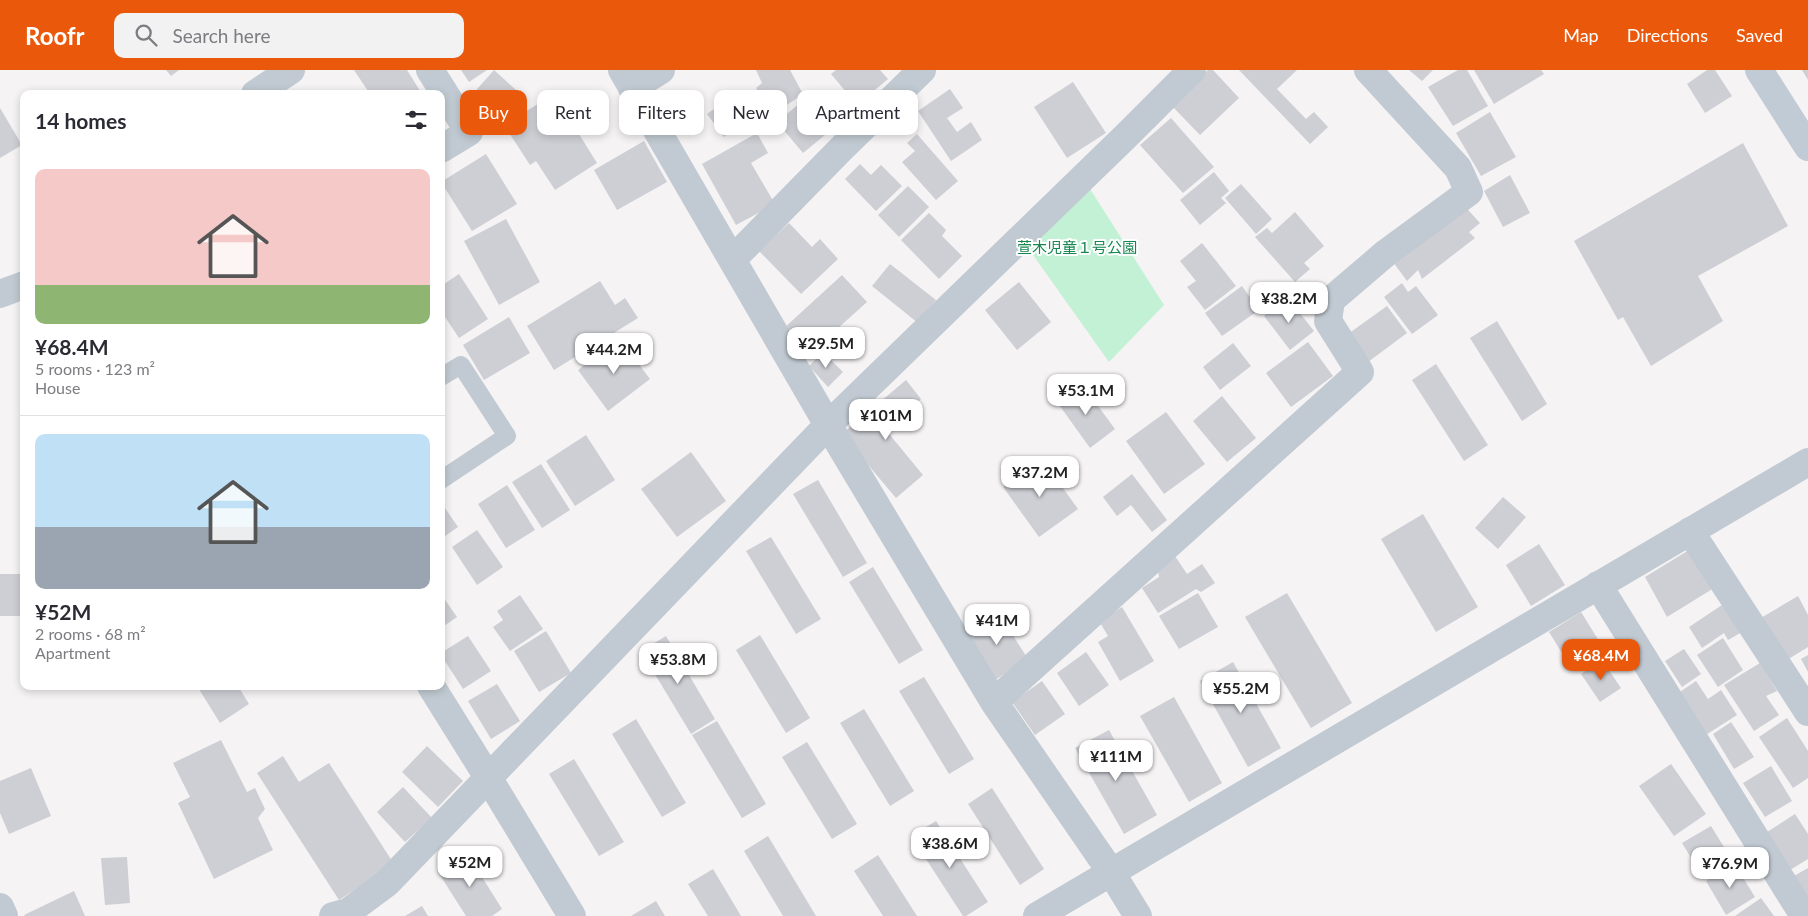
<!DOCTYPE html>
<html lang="en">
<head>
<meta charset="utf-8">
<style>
	body { margin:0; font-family:Lato,"Noto Sans JP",sans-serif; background:#f2f2f3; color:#2b2b33; height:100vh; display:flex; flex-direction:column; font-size:19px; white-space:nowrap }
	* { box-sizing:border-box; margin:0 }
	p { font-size:16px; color:#7c7c81 }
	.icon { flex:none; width:28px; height:28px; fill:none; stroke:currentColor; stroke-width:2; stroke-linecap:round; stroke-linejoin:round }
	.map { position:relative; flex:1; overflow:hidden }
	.panel { position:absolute; left:20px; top:20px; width:425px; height:600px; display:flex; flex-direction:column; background:#fff; border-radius:10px; box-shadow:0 2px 8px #0003 }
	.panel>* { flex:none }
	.top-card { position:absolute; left:460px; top:20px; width:475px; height:45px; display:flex; gap:10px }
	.price { position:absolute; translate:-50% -42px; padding:0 11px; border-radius:10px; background:#fff; color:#222; font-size:16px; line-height:32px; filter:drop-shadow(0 1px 2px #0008) }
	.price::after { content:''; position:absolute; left:50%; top:30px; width:15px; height:11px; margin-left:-8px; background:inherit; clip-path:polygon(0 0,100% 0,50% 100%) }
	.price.active { background:#ea580c; color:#fff }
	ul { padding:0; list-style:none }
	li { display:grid; align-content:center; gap:10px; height:265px; padding:0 15px }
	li+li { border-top:1px solid #e1e1e2 }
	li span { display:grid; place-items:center; height:155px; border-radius:10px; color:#555 }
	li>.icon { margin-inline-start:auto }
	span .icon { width:90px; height:90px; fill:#fffc; stroke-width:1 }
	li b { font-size:21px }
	h2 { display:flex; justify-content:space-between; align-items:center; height:60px; padding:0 15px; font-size:21px }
	.tag { padding:0 18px; border-radius:10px; background:#fff; box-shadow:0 2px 8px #0003; font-size:18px; line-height:45px }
	.tag.active { background:#ea580c; color:#fff }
	header { display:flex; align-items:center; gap:30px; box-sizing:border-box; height:70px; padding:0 25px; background:#ea580c; color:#fff }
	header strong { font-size:24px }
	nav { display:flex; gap:28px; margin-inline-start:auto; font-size:18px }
	.search { width:350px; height:45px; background:#f2f2f3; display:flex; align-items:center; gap:12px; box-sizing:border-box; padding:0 18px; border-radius:10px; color:#7c7c81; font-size:19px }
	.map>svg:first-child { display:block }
</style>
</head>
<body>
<header>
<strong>Roofr</strong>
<div class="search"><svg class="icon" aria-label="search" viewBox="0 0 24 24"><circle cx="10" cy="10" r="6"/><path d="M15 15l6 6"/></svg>Search here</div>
<nav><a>Map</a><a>Directions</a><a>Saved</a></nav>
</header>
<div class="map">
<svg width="1808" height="846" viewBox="0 0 1808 846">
	<rect width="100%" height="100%" fill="#f5f3f3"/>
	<path fill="#c3f1d5" d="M 1083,108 L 1164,235 L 1109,292 L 1021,168 Z"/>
	<path fill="#cdcfd5" d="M 166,0 L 179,0 L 171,6 Z
		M 354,0 L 407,0 L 422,24 L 370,24 Z
		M 461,0 L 487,0 L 469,12 Z
		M 494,0 L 516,20 L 486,55 L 463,35 Z
		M 756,0 L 790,0 L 803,24 L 772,45 L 756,18 L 762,13 Z
		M 836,0 L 880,0 L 888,9 L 857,35 L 831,4 Z
		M 1208,0 L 1213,0 L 1239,28 L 1200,65 L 1171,35 Z
		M 1239,0 L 1297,0 L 1277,19 L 1306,49 L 1314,42 L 1328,57 L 1310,74 Z
		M 1409,0 L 1433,0 L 1422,11 Z
		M 1458,0 L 1467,0 L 1488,36 L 1453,56 L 1428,17 Z
		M 1474,0 L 1541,0 L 1544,4 L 1494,34 Z
		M 1707,0 L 1715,0 L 1732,26 L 1705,43 L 1687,14 Z
		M 1802,0 L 1808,0 L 1808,10 Z
		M 1073,12 L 1106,63 L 1067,88 L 1034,37 Z
		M 950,19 L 963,38 L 947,48 L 957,62 L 971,52 L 982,70 L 951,91 L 918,41 Z
		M 740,20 L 756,42 L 724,67 L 707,44 Z
		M 554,24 L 597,93 L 555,120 L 536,91 L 530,95 L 504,55 Z
		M 811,24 L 836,56 L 803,83 L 777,52 Z
		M 0,38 L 22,75 L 0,88 Z
		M 1490,42 L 1516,87 L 1481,106 L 1456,63 Z
		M 1171,48 L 1214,97 L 1183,123 L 1140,75 Z
		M 757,63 L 768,83 L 751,93 L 775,134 L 736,155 L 702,94 Z
		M 917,64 L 958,111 L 936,130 L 902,92 L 915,81 L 907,73 Z
		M 644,71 L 667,112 L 617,140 L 594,100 Z
		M 1743,73 L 1788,156 L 1698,206 L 1723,251 L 1651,296 L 1623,247 L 1618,250 L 1574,171 Z
		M 486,84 L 517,134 L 472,161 L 441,112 Z
		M 860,94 L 871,105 L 881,95 L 902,116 L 876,141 L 845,109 Z
		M 1214,102 L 1229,121 L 1221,128 L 1226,133 L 1200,155 L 1180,130 Z
		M 1510,105 L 1530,143 L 1503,157 L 1484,121 Z
		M 1241,114 L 1272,149 L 1256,164 L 1225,128 Z
		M 908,116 L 929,137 L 899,167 L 878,145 Z
		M 1459,130 L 1480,153 L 1469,162 L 1475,168 L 1422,209 L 1418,200 L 1407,211 L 1390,188 Z
		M 1295,142 L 1324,176 L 1304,193 L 1310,199 L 1295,212 L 1255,167 L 1267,158 L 1272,163 Z
		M 929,143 L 946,160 L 942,166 L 962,186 L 939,209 L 901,170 Z
		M 506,149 L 540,212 L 499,235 L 464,171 Z
		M 789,153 L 812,177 L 820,169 L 838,189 L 801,224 L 759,181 Z
		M 1202,173 L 1236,216 L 1205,240 L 1187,217 L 1196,211 L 1180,191 Z
		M 890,194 L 936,230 L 918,253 L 872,216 Z
		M 459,204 L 488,249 L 459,268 L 441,241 L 441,216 Z
		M 842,205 L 867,232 L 807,286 L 783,259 Z
		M 600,211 L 615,235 L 625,228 L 638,248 L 554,300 L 527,256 Z
		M 1019,212 L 1051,252 L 1017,280 L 985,240 Z
		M 1402,213 L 1408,222 L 1416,216 L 1438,245 L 1412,264 L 1384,227 Z
		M 1242,216 L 1259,240 L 1222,266 L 1205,243 Z
		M 1288,228 L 1314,261 L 1290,280 L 1264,246 Z
		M 1387,236 L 1407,263 L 1368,292 L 1348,264 Z
		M 509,247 L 530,283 L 484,310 L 463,275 Z
		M 1497,251 L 1547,334 L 1522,351 L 1470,268 Z
		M 619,268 L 650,309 L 608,341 L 578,300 Z
		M 1308,272 L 1333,306 L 1291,337 L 1266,303 Z
		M 1233,273 L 1251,296 L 1220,320 L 1203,297 Z
		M 823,282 L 843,302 L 828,317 L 809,296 Z
		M 1436,294 L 1488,375 L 1464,391 L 1412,310 Z
		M 906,310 L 921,329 L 885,359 L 923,405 L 896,428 L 842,364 Z
		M 1082,314 L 1115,359 L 1090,378 L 1057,332 Z
		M 1222,326 L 1256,368 L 1227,392 L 1193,351 Z
		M 1166,342 L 1205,394 L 1164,424 L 1126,371 Z
		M 586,365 L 615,410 L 575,436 L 546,391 Z
		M 691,382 L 726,431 L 677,467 L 641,419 Z
		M 1042,389 L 1078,439 L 1039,467 L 1003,417 Z
		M 541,394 L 570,440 L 542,458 L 512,412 Z
		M 1132,404 L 1167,450 L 1152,462 L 1131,435 L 1117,446 L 1103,427 Z
		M 818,410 L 867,493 L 843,507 L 793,424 Z
		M 507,415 L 535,460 L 506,478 L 478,434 Z
		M 1503,427 L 1526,447 L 1498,479 L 1475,458 Z
		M 441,432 L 458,457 L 441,469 Z
		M 1423,444 L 1478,537 L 1436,562 L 1381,469 Z
		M 477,460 L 503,497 L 477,515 L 452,477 Z
		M 771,467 L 821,549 L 796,564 L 746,481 Z
		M 1539,474 L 1565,515 L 1531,536 L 1506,495 Z
		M 1689,480 L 1714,518 L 1667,547 L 1645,507 Z
		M 1173,483 L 1187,504 L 1202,494 L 1215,513 L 1201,522 L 1196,519 L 1158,543 L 1142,518 L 1159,507 L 1157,493 Z
		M 873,497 L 923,580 L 899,594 L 849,512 Z
		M 0,504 L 22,504 L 23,546 L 0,546 Z
		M 1198,523 L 1218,557 L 1179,579 L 1159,546 Z
		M 1287,523 L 1352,633 L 1311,658 L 1245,547 Z
		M 441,524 L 457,547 L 441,558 Z
		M 520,525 L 543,559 L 510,581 L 493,557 L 503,550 L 497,541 Z
		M 1798,526 L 1808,545 L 1808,577 L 1782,593 L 1754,552 Z
		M 1725,533 L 1742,562 L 1728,570 L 1724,563 L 1702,578 L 1689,557 Z
		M 1122,537 L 1154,591 L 1120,611 L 1098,572 L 1108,566 L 1099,551 Z
		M 998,542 L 1028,589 L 995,610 L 965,564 Z
		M 1581,542 L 1604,579 L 1572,599 L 1549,562 Z
		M 546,561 L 571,603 L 539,622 L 514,581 Z
		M 760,565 L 810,648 L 786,663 L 736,580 Z
		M 468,566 L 491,601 L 463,619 L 441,585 L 441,583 Z
		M 666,566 L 715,649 L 691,664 L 641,581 Z
		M 1723,568 L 1743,600 L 1718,617 L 1697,585 Z
		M 1684,579 L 1701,604 L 1682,617 L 1665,591 Z
		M 1086,582 L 1109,615 L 1079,636 L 1057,603 Z
		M 1808,585 L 1808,602 L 1801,589 Z
		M 1602,590 L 1621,618 L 1600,632 L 1581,604 Z
		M 1233,592 L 1281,678 L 1248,697 L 1200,611 Z
		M 1760,593 L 1777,621 L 1766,626 L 1779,645 L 1754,661 L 1724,615 Z
		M 924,607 L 974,689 L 949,704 L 899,621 Z
		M 1042,611 L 1065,644 L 1035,665 L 1012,632 Z
		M 1696,611 L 1708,629 L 1721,620 L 1737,645 L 1698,670 L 1671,628 Z
		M 497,614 L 520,651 L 491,669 L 468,631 Z
		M 197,616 L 238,616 L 249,634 L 220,653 Z
		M 1174,627 L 1222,713 L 1189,732 L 1140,646 Z
		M 864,639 L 914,721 L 890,736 L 840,653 Z
		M 1787,648 L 1808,681 L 1808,708 L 1793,718 L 1759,667 Z
		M 636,649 L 686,733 L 662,747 L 612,664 Z
		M 717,651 L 766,734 L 742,748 L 692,665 Z
		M 1731,652 L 1754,687 L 1734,699 L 1713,664 Z
		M 1109,660 L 1157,745 L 1124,764 L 1075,678 Z
		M 221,670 L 247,722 L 255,718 L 265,739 L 258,748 L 273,780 L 214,809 L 178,733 L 190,727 L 173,693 Z
		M 807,672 L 857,754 L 832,769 L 782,687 Z
		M 427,676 L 463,711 L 438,737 L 402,702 Z
		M 283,686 L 299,712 L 329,693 L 394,794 L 339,830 L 257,703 Z
		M 574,689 L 624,772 L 599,786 L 549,704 Z
		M 1671,694 L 1706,744 L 1674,766 L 1639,716 Z
		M 1771,696 L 1792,731 L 1765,747 L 1743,713 Z
		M 31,698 L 51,746 L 9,764 L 0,743 L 0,711 Z
		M 403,717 L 432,748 L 405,772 L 377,742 Z
		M 992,718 L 1044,799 L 1020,815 L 968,734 Z
		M 1795,744 L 1808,764 L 1808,789 L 1790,800 L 1767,762 Z
		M 936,751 L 988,832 L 966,846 L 963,846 L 911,766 Z
		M 1711,756 L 1732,790 L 1703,807 L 1682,773 Z
		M 768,766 L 816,846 L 783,846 L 744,781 Z
		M 467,783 L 502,839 L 492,846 L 466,846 L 438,802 Z
		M 878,785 L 917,846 L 883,846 L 854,801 Z
		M 127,787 L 130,833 L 105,835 L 101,788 Z
		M 1734,793 L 1755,827 L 1726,845 L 1706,811 Z
		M 1808,798 L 1808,830 L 1794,806 Z
		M 713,799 L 741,846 L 708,846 L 688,814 Z
		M 74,821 L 85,846 L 25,846 L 24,845 Z
		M 1761,828 L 1774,846 L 1735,846 Z
		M 656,831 L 665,846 L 631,846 Z
		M 422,836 L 428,846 L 405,846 Z"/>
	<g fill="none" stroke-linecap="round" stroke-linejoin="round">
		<path stroke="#c1cad2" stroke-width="18" d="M 441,307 L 461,295 L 507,366 L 441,410"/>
		<path stroke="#c1cad2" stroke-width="28" d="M 430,0 L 469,62 L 441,79
			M 622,0 L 828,355 L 994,632 L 1111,802 L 1138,846
			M 632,18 L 661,0
			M 255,24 L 291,0
			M 733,189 L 841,79 L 922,0
			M 0,224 L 24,215
			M 1690,461 L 1808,642
			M 1598,515 L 1804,846
			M 431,616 L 489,709 L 572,846
			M 994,632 L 1360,302 L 1328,251 L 1331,230 L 1386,183 L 1469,122 L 1458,98 L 1368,0
			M 0,837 L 4,846
			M 333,846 L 348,842 L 387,813 L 828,355 L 1127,65 L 1192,0
			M 1037,846 L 1808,392"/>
		<path stroke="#c1cbd6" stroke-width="28" d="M 1759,0 L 1808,77"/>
	</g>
	<g text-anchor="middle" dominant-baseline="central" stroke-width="4" stroke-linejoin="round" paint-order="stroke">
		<g font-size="15" fill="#17864f" stroke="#fff">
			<text x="1077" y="177">萱木児童１号公園</text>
		</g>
	</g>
</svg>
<b class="price" style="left:1289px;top:254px">¥38.2M</b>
<b class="price" style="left:826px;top:299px">¥29.5M</b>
<b class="price" style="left:614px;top:305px">¥44.2M</b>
<b class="price" style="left:1086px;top:346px">¥53.1M</b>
<b class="price" style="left:886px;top:371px">¥101M</b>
<b class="price" style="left:1040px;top:428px">¥37.2M</b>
<b class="price" style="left:997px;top:576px">¥41M</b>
<b class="price active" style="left:1601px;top:611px">¥68.4M</b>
<b class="price" style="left:678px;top:615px">¥53.8M</b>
<b class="price" style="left:1241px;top:644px">¥55.2M</b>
<b class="price" style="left:1116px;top:712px">¥111M</b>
<b class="price" style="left:950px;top:799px">¥38.6M</b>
<b class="price" style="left:470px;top:818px">¥52M</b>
<b class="price" style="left:1730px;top:819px">¥76.9M</b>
<div class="top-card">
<a class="tag active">Buy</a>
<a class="tag">Rent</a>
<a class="tag">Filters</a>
<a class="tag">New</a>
<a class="tag">Apartment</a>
</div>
<section class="panel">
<h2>14 homes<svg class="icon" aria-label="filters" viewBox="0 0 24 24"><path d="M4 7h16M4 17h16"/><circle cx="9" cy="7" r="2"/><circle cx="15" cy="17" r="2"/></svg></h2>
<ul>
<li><span style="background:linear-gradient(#f6c9c9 75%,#8fb573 0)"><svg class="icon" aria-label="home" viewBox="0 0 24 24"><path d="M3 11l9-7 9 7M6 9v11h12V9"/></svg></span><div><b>¥68.4M</b><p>5 rooms · 123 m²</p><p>House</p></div></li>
<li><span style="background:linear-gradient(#bfe0f5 60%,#9aa5b1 0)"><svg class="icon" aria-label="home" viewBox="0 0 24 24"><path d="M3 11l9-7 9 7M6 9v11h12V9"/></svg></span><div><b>¥52M</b><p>2 rooms · 68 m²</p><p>Apartment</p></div></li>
</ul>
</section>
</div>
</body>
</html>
